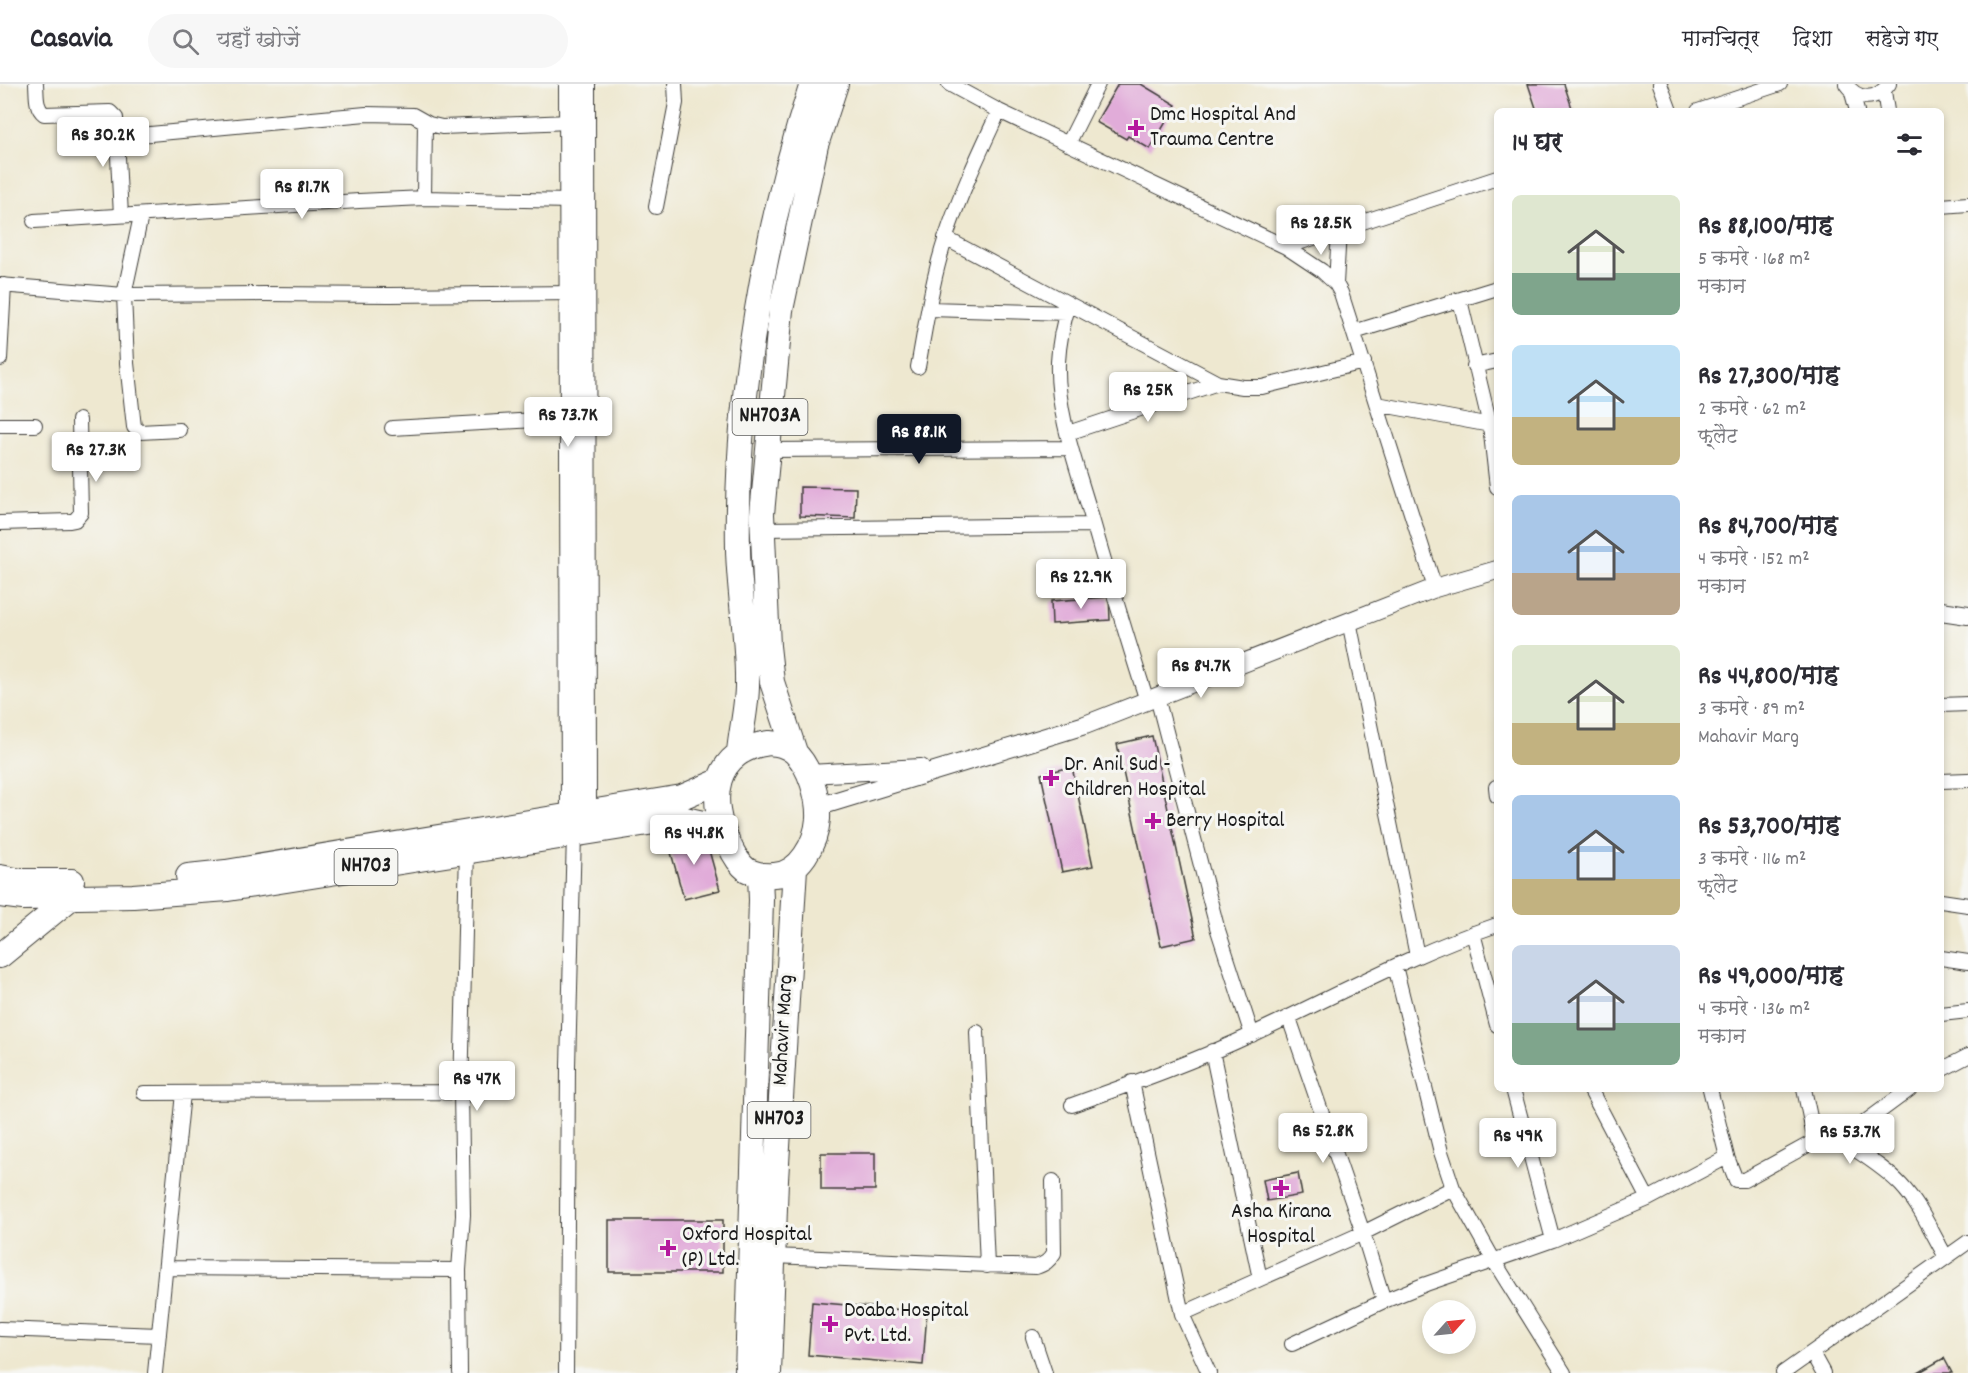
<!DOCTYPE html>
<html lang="hi">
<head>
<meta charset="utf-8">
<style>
	body { margin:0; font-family:Dekko,"Playpen Sans Deva",sans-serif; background:#f7f7f7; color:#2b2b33; height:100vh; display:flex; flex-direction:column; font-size:22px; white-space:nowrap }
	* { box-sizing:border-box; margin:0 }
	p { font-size:20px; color:#7c7c81 }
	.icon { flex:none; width:33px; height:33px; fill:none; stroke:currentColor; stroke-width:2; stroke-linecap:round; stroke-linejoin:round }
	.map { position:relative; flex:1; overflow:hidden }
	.sheet { position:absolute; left:1494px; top:24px; width:450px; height:984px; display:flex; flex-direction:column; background:#fff; border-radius:9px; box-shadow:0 3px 9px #0003 }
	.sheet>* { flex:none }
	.needle { width:39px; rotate:63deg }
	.fabs { position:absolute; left:1422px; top:1216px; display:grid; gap:12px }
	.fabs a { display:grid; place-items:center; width:54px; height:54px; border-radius:50%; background:#fff; box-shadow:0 3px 9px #0003; font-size:30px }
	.price { position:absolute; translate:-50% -51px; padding:0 14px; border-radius:6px; background:#fff; color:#222; font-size:20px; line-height:39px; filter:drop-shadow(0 2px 3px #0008) }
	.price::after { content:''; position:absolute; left:50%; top:36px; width:18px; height:14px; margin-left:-9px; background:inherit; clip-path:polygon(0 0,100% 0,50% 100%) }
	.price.selected { background:#111827; color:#fff }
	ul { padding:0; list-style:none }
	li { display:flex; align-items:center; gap:18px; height:150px; padding:0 18px }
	li span { display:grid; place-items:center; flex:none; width:168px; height:120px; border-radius:9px; color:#555 }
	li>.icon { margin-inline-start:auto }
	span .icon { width:72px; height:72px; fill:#fffc; stroke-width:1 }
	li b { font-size:26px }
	h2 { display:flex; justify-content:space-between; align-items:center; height:72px; padding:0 18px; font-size:26px }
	header { display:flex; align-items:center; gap:36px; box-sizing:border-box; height:84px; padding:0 30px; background:#fff; border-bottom:2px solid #e1e1e2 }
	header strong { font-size:28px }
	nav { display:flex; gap:33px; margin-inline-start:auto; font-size:21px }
	.search { width:420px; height:54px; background:#f7f7f7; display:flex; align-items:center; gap:15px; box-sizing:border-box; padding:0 21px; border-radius:33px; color:#7c7c81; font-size:22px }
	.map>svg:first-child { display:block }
</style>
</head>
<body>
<header>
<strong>Casavia</strong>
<div class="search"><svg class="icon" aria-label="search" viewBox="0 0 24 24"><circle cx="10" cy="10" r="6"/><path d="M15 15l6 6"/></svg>यहाँ खोजें</div>
<nav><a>मानचित्र</a><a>दिशा</a><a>सहेजे गए</a></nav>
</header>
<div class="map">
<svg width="1968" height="1289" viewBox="0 0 1968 1289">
	<rect width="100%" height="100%" fill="#f6f6f2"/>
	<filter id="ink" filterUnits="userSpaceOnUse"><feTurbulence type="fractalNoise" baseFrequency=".0167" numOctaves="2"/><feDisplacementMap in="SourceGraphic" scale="12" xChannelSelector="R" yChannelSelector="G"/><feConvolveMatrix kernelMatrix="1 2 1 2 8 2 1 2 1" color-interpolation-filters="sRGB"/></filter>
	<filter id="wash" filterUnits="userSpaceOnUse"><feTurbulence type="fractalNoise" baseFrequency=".008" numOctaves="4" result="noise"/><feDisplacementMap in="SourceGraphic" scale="24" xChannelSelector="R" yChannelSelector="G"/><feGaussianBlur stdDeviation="1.35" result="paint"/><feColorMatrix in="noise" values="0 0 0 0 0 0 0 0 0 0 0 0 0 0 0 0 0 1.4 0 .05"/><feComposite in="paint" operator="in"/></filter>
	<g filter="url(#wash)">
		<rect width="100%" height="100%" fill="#eee8d0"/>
		<g id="blocks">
			<path fill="#e1acd9" d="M 1118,0 L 1141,0 L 1176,21 L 1150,65 L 1128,52 L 1126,55 L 1096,38 Z
				M 1528,0 L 1564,0 L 1573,27 L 1537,27 Z
				M 800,403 L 856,404 L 855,434 L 800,432 Z
				M 1109,513 L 1110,536 L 1052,540 L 1051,517 Z
				M 1152,652 L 1196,854 L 1161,862 L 1117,660 Z
				M 1072,683 L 1093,782 L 1062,788 L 1041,690 Z
				M 704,748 L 720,806 L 684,815 L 668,758 Z
				M 821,1069 L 875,1069 L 875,1106 L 821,1106 Z
				M 1298,1089 L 1302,1111 L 1267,1117 L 1263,1096 Z
				M 609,1136 L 723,1136 L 723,1188 L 609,1188 Z
				M 812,1218 L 927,1228 L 923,1281 L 808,1271 Z
				M 1944,1274 L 1952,1289 L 1918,1289 Z"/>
		</g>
	</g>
	<g filter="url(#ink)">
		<use href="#blocks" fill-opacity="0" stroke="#3c3b37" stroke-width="1.5"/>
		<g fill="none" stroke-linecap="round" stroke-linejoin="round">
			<g stroke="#3c3b37" stroke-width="16">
				<path id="street" d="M 36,0 C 37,11 35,23 44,30 L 110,28 L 116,34 L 121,132
					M 949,0 L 999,27 L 1286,163 L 1322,187 L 1336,200 L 1341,209 L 1435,504
					M 1660,0 L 1670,27
					M 1846,0 C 1858,17 1876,17 1889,0
					M 1884,7 L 1887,27
					M 1852,9 L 1857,27
					M 1698,27 L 1780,0
					M 118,53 L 366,30 L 413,31 L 429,40 L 442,43 L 570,38
					M 1068,60 L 1098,0
					M 424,114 L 425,38
					M 1941,122 L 1968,120
					M 656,123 L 676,19 L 675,0
					M 141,132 L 124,211 L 127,279 L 134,343 L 140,348 L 179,346
					M 34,137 L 359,117 L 424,114 L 570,117
					M 945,154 L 1218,299 L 1243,303 L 1262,303 L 1364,278
					M 1286,163 L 1497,94
					M 1336,200 L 1339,146
					M 0,201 L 124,211 L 265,210 L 389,211 L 576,209
					M 1460,216 L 1490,341 L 1497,403
					M 1069,220 C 1063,239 1059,258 1058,278 C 1056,330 1079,388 1093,438 C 1110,498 1128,557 1147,617
					M 929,225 L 1066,229
					M 1354,248 L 1497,204
					M 0,275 L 4,201
					M 1474,282 L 1497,277
					M 918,283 C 926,240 932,195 946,153 C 960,110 980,68 999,27
					M 1377,320 L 1496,342
					M 0,341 L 35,341
					M 392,344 L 571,334
					M 1068,349 L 1218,299
					M 767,366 L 1071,364
					M 0,439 L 70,437 L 75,436 L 81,429 L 79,336
					M 763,445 L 1093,441
					M 1349,537 L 1417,872
					M 1157,613 L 1217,843 L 1252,951
					M 1941,621 L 1968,620
					M 1941,697 L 1968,696
					M 1496,703 L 1497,712
					M 1941,817 L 1968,821
					M 1473,849 L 1497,941
					M 1941,874 L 1968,878
					M 1395,882 L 1441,1068 L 1453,1104 L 1494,1177 L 1564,1289
					M 1941,930 L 1968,927
					M 1289,934 L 1363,1149 L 1384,1217
					M 977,948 L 987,1182
					M 1941,986 L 1968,972
					M 1132,998 L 1182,1230
					M 1513,1005 L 1553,1156
					M 1590,1005 L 1648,1115
					M 1710,1005 L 1727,1073 L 1736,1096 L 1744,1096 L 1815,1057 L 1828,1055 L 1844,1058
					M 1804,1005 L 1815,1057
					M 1910,1005 L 1868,1036 L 1844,1058 C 1863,1071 1885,1084 1901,1101 C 1920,1121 1932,1149 1946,1173
					M 144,1009 L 461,1008
					M 1072,1021 C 1134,999 1196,977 1255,949 C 1335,912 1413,869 1497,841
					M 773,1172 L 1036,1183 C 1045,1180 1049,1177 1054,1169 L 1053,1097
					M 166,1184 L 459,1186
					M 1260,1195 L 1363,1149 L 1453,1104
					M 0,1245 L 159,1251
					M 1033,1253 L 1045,1289
					M 1292,1260 L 1384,1217 L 1426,1200 L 1553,1156 L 1648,1115 L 1727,1073
					M 1812,1269 L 1823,1289
					M 155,1289 L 183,1009
					M 460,1289 L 459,1186 L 463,1131 L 461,1008 L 467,766
					M 566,1289 L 568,982 L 574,750
					M 1209,1289 L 1182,1230 L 1260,1195 L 1212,967
					M 1783,1289 L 1968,1158"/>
			</g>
			<g stroke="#3c3b37" stroke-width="20">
				<path id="secondary" d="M 568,0 L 570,732
					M 586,0 L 587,729
					M 1941,527 L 1968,531
					M 809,690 L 921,684
					M 817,723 L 1085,641 L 1435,504 L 1497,486"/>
			</g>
			<g stroke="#3c3b37" stroke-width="26">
				<path id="highway" d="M 769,659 C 778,660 786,661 794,668 C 810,682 819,714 818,735 C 816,759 800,790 774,791 C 765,792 755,790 747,786 C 739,780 733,769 729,760 C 707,717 713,666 769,659 Z
					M 739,668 C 741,646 747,623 747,601 C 748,556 739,510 738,465 C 735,313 765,144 812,0
					M 795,668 L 772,598 L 768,562 L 762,430 L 781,226 L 816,61 L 836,0
					M 188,792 L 226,788 L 682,713 L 719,697
					M 0,793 L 21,797 L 72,797
					M 0,811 L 23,814 L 133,812 L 228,805 L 680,734 L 703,739 L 725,753
					M 0,872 L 72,813
					M 747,1289 L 761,816 L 760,791
					M 769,1289 L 776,1096 L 795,784"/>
			</g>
			<use href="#street" stroke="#fff" stroke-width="14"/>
			<use href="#secondary" stroke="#fff" stroke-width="18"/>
			<use href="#highway" stroke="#fff" stroke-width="24"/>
		</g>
	</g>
	<g fill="#b5179e" stroke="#f6f6f2" stroke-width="2">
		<path d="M1133 35h6v6h6v6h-6v6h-6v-6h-6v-6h6z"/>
		<path d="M1048 685h6v6h6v6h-6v6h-6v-6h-6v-6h6z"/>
		<path d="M1150 728h6v6h6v6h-6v6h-6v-6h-6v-6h6z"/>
		<path d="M1278 1095h6v6h6v6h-6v6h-6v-6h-6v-6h6z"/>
		<path d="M665 1155h6v6h6v6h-6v6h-6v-6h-6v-6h6z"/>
		<path d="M827 1231h6v6h6v6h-6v6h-6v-6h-6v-6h6z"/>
	</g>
	<g text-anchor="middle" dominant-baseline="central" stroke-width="6" stroke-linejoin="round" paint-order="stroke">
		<g fill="#f6f6f2" stroke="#5d5d5c" stroke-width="1.5">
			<rect x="732.5" y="315" width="75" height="36" rx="4.5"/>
			<rect x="334.5" y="765" width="63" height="36" rx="4.5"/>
			<rect x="747.5" y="1018" width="63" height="36" rx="4.5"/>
		</g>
		<g font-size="21" font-weight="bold" fill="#1c1c1c">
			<text x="770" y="333">NH703A</text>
			<text x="366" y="783">NH703</text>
			<text x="779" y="1036">NH703</text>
		</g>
		<g font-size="22" fill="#1c1c1c" stroke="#f6f6f2" text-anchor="start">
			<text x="1150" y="31">Dmc Hospital And<tspan x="1150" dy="25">Trauma Centre</tspan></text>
			<text x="1064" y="681">Dr. Anil Sud -<tspan x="1064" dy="25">Children Hospital</tspan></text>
			<text x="1166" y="737">Berry Hospital</text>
			<text x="1281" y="1128" text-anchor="middle">Asha Kirana<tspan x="1281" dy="25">Hospital</tspan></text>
			<text x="682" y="1151">Oxford Hospital<tspan x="682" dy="25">(P) Ltd.</tspan></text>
			<text x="844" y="1227">Doaba Hospital<tspan x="844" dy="25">Pvt. Ltd.</tspan></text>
		</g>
		<g font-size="22" fill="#1c1c1c" stroke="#f6f6f2">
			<text transform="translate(784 946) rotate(-87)">Mahavir Marg</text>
		</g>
	</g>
</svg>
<div class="fabs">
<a><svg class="needle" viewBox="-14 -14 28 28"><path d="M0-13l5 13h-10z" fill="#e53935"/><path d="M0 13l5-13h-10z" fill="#7c7c81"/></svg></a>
</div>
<b class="price" style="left:103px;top:84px">Rs 30.2K</b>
<b class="price" style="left:302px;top:136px">Rs 81.7K</b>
<b class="price" style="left:1321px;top:172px">Rs 28.5K</b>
<b class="price" style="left:1148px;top:339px">Rs 25K</b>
<b class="price" style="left:568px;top:364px">Rs 73.7K</b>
<b class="price selected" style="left:919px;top:381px">Rs 88.1K</b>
<b class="price" style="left:96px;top:399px">Rs 27.3K</b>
<b class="price" style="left:1081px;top:526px">Rs 22.9K</b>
<b class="price" style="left:1201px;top:615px">Rs 84.7K</b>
<b class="price" style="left:694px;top:782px">Rs 44.8K</b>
<b class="price" style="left:477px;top:1028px">Rs 47K</b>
<b class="price" style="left:1323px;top:1080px">Rs 52.8K</b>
<b class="price" style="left:1850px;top:1081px">Rs 53.7K</b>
<b class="price" style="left:1518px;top:1085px">Rs 49K</b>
<section class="sheet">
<h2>14 घर<svg class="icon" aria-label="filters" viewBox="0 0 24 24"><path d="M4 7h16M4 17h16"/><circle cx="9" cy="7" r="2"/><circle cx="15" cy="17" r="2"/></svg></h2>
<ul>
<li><span style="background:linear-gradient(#dfe7d0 65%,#7fa58c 0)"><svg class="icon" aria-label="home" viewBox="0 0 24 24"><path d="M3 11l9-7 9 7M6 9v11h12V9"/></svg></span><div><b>Rs 88,100/माह</b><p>5 कमरे · 168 m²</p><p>मकान</p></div></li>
<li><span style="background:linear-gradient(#bfe0f5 60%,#c2b280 0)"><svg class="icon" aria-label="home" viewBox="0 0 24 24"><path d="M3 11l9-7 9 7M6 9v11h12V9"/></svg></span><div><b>Rs 27,300/माह</b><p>2 कमरे · 62 m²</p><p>फ़्लैट</p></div></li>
<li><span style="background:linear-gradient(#a9c7e8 65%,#b9a48a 0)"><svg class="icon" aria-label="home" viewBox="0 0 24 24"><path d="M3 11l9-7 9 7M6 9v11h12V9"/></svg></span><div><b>Rs 84,700/माह</b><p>4 कमरे · 152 m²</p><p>मकान</p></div></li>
<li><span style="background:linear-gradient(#dfe7d0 65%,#c2b280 0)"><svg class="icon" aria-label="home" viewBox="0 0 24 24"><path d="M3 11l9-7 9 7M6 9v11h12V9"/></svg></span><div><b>Rs 44,800/माह</b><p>3 कमरे · 89 m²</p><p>Mahavir Marg</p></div></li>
<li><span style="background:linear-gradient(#a9c7e8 70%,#c2b280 0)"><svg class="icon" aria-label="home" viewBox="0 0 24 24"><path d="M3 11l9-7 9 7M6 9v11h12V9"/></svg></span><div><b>Rs 53,700/माह</b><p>3 कमरे · 116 m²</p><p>फ़्लैट</p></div></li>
<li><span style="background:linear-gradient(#c9d6e8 65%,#7fa58c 0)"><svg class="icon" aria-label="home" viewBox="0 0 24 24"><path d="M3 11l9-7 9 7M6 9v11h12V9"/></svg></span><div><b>Rs 49,000/माह</b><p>4 कमरे · 136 m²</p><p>मकान</p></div></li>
</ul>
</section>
</div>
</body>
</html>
